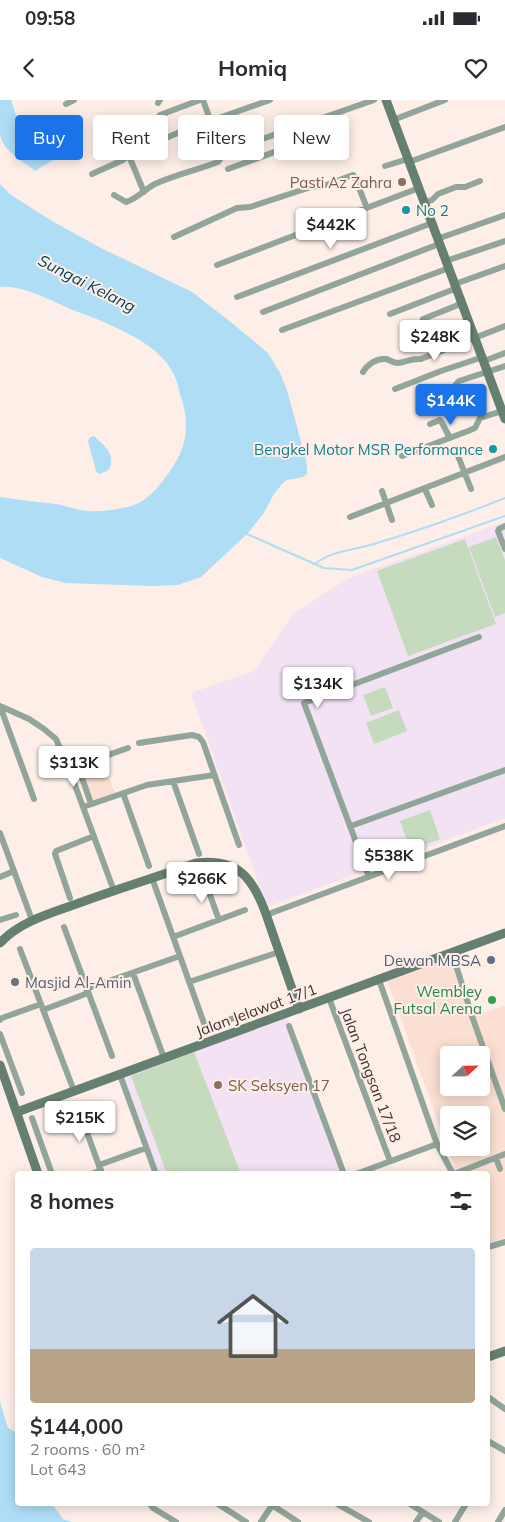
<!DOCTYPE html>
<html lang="en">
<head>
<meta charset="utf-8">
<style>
	body { margin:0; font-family:Mulish,sans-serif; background:#f7f7f7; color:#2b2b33; height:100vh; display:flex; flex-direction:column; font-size:19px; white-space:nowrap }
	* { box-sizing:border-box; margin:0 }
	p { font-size:16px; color:#7c7c81 }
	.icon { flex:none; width:28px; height:28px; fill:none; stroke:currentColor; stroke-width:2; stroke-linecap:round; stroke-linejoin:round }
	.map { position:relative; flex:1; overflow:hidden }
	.details { position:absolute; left:15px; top:1071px; width:475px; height:335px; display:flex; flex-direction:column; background:#fff; border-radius:5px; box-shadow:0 2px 12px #0003 }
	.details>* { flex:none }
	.banner { position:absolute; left:15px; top:15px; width:475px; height:45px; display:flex; gap:10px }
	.needle { width:32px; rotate:68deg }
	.buttons { position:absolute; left:440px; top:946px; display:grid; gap:10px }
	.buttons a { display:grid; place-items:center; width:50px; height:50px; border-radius:5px; background:#fff; box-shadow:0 2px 12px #0003; font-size:25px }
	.price { position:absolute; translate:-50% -42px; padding:0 11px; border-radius:5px; background:#fff; color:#222; font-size:16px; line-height:32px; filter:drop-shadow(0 1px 2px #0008) }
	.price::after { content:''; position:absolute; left:50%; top:30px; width:15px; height:11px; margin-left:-8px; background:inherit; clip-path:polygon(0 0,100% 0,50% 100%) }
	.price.current { background:#1a73e8; color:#fff }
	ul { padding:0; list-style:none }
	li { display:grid; align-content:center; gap:10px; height:265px; padding:0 15px }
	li+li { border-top:1px solid #e1e1e2 }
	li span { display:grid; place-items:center; height:155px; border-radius:5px; color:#555 }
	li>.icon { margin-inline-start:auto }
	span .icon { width:90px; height:90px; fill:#fffc; stroke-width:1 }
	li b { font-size:21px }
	h2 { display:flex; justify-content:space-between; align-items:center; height:60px; padding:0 15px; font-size:21px }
	.pill { padding:0 18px; border-radius:5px; background:#fff; box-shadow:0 2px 12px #0003; font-size:18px; line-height:45px }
	.pill.current { background:#1a73e8; color:#fff }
	.status { display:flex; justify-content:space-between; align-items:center; height:35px; padding:0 25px; background:#fff; direction:ltr }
	.status svg { height:14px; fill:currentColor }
	header { display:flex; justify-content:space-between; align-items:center; height:65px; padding:0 15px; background:#fff; font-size:22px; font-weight:700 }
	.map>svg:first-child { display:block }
</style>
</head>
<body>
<div class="status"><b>09:58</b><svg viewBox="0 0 49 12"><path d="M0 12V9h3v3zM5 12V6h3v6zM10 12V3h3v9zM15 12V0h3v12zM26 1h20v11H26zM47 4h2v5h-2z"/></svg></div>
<header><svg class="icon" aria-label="back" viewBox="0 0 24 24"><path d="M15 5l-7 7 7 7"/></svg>Homiq<svg class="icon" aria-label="heart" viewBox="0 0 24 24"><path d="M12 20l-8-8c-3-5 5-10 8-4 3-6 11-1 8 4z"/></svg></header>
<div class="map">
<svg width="505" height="1422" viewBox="0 0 505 1422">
	<rect width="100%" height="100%" fill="#fdeee7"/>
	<path fill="#fadfd2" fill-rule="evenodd" d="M 101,659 L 115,693 L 92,701 L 80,667 Z
		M 449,857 L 470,917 L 505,906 L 505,1137 L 488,1144 L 488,1074 L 457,1074 L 387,880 ZM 449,955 L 481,955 L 481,988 L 449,988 ZM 449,1015 L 481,1015 L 481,1048 L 449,1048 Z"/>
	<path fill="#f2e2f4" d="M 505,422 L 505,718 L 267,807 L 191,593 L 254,571 L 294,513 L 349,478 Z
		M 286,914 L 344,1074 L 156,1074 L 120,975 Z"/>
	<path fill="#c6dbbd" d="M 496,437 L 505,460 L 505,513 L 495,517 L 469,447 Z
		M 465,439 L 496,524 L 408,556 L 377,471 Z
		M 385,587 L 393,608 L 371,616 L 363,595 Z
		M 399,610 L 407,631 L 374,644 L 366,623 Z
		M 430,710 L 440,739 L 410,750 L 400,721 Z
		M 194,952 L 241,1074 L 167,1074 L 131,976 Z"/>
	<path fill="#afddf6" d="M 0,0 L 11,0 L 20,27 L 41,46 L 50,45 L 55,59 L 35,71 C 23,61 3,51 0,35 Z
		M 0,84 L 11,95 L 52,121 L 99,147 L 192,192 L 232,223 L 268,253 L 280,273 L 287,290 L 306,360 L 307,366 L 307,374 L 303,377 L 287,380 L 282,384 L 274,394 L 263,414 L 247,434 L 201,477 L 178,485 L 152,486 L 66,483 L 42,477 L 0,458 L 0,397 C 19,400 38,402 56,404 C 67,406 79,411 90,411 C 102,412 123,409 134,405 C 152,398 164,380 174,365 C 187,344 189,324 182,300 C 179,292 178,282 174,275 C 159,240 101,221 68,208 C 47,199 23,185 0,187 Z
		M 94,336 C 102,344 113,351 111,363 C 110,371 106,372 99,374 L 96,371 L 88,341 L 90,337 Z
		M 0,1302 L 8,1328 L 17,1333 L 18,1404 L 52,1404 L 63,1419 L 72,1422 L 0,1422 Z"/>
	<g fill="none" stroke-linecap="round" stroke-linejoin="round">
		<path stroke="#afddf6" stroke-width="2" d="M 247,434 L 324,468 L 352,470 L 505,416
			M 315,464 C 332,450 356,450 377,443 C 420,430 463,415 505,398"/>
		<path stroke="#92a59a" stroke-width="6" d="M 203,0 L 222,53
			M 158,3 L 160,0
			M 66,4 L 74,0
			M 160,15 L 200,0
			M 393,20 L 445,0
			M 222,53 L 374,0
			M 129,56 L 144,92
			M 409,62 L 505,27
			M 385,66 L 408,59
			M 228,69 L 326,33 L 328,25 L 324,18
			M 92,74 L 123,60 L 134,51 L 185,30 L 270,0
			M 114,95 L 126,102 C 137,99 145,89 155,84 C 175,75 197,70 218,62 L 221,58 L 222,53
			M 424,103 L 432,100 L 438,94 L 456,87 L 465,87 L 480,81
			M 174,137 L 237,108 L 250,107 L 311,87 L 326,85 L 350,76 L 353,75 L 355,78 L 367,108
			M 437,139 L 505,115
			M 446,161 L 505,141
			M 217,165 L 419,88
			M 455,184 L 505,166
			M 237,197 L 432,123
			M 263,212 L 439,144
			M 390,214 L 457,188
			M 423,219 L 463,203
			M 282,230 L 449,168
			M 484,261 L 505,253
			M 363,272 C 367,265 376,258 386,259 C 390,260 393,263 398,263 C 407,262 411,258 421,259 L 505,226
			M 395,289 L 441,271 L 483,257
			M 452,289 L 459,281 L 505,266
			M 430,324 L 440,320 L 441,321 L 450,338
			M 402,356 L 468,331 L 475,328 L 480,318 L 505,310
			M 458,356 L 471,389
			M 425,389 L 432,405
			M 382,391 L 392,420
			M 350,417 L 505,357
			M 505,426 L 499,429 L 498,431 L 505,449
			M 0,606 L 29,619 L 44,629 L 56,639 L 69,669 L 114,791
			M 0,606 L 34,699
			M 139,643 L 192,635 L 199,637 L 203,642 L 239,745
			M 78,666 L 91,704
			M 69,669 L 128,648
			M 173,681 L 199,754
			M 123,693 L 149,766
			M 83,707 L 147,685 L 214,675
			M 351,726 L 505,670
			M 0,733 L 32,820
			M 0,777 L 14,771
			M 369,777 L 304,603 L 479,537
			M 152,778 L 205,926 L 209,927 L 278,902
			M 205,781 L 219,820
			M 70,798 L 55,754 L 56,751 L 94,736
			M 266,815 L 505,726
			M 0,820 L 16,815
			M 64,827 L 112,956
			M 173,837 L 245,810
			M 20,849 L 74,991
			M 452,853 L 473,919 L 505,1009
			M 133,873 L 164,958
			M 379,880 L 437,1044 L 453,1074
			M 189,882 L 279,852
			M 86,889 L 180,856
			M 329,898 L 390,1061
			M 43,910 L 88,893
			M 0,920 L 2,918 L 41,904
			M 289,926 L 344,1074
			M 0,934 L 22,993
			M 120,975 L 156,1074
			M 77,1005 L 102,1074
			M 32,1018 L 52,1074
			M 496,1058 L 500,1069
			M 99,1065 L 146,1048
			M 92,1074 L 101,1070
			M 356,1074 L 437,1044
			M 454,1074 L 505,1054
			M 488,1147 L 505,1142
			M 488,1297 L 505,1309
			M 488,1341 L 505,1351
			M 150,1404 L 153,1408 L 176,1422
			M 218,1404 L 246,1422
			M 337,1404 L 369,1422
			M 410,1404 L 439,1422
			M 272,1405 L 298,1422
			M 261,1422 L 273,1404
			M 416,1422 L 423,1412
			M 455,1422 L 466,1404
			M 498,1422 L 505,1410"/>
		<path stroke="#658070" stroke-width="9" d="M 386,0 L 505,319
			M 0,843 C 20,821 52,813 79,803 C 117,789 157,777 196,763 C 213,761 233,763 246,777 C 261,794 267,818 275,840 C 283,863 291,886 299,909
			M 0,965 L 38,1074
			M 17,1012 L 505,833
			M 488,1257 L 505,1251"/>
	</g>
	<g fill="#8d6e63" stroke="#fdeee7" stroke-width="2">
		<circle cx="402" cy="82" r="5"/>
		<circle cx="218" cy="985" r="5"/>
	</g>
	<g fill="#0f9aa8" stroke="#fdeee7" stroke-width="2">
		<circle cx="406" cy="110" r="5"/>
		<circle cx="493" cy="349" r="5"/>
	</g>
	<circle fill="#5c6f8a" stroke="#fdeee7" stroke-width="2" cx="491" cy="860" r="5"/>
	<circle fill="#6b7280" stroke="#fdeee7" stroke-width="2" cx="15" cy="882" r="5"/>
	<circle fill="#2e9e5b" stroke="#fdeee7" stroke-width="2" cx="492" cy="900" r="5"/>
	<g text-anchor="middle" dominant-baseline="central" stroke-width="4" stroke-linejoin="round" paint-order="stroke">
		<g font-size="15" fill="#785e54" stroke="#fdeee7" text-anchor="end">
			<text x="392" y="82">Pasti Az Zahra</text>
			<text x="228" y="985" text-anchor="start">SK Seksyen 17</text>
		</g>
		<g font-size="15" fill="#0d838f" stroke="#fdeee7" text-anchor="start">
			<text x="416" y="110">No 2</text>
			<text x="483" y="349" text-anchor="end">Bengkel Motor MSR Performance</text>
		</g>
		<g font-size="15" fill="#4e5e75" stroke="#fdeee7" text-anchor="end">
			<text x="481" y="860">Dewan MBSA</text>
		</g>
		<g font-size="15" fill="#5b616d" stroke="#fdeee7" text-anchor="start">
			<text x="25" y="882">Masjid Al-Amin</text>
		</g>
		<g font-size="15" fill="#27864d" stroke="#fdeee7" text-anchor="end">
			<text x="482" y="891">Wembley<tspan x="482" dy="17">Futsal Arena</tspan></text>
		</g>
		<g font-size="15" fill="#40322b" stroke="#fdeee7">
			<text transform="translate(256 910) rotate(-20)">Jalan Jelawat 17/1</text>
			<text transform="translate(371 975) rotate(69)">Jalan Tongsan 17/18</text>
		</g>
		<g font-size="16" font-style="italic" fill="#003e56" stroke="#fdeee7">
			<text transform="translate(87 183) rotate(27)">Sungai Kelang</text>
		</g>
	</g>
</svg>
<div class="buttons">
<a><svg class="needle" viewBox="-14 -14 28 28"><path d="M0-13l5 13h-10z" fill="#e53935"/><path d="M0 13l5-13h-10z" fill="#7c7c81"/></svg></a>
<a><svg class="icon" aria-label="layers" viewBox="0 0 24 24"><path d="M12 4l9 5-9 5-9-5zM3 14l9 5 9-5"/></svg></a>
</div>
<b class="price" style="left:331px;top:150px">$442K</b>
<b class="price" style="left:435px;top:262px">$248K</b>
<b class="price current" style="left:451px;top:326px">$144K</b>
<b class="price" style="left:318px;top:609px">$134K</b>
<b class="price" style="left:74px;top:688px">$313K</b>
<b class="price" style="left:389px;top:781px">$538K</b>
<b class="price" style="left:202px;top:804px">$266K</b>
<b class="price" style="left:80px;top:1043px">$215K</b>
<div class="banner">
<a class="pill current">Buy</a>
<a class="pill">Rent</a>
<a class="pill">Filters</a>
<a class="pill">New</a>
</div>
<section class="details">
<h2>8 homes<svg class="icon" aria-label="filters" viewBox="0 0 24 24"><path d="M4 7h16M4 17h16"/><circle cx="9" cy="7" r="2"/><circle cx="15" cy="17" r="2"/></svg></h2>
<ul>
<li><span style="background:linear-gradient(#c9d6e8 65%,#b9a48a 0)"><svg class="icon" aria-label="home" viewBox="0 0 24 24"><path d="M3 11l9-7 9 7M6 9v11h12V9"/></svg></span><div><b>$144,000</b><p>2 rooms · 60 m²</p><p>Lot 643</p></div></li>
</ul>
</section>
</div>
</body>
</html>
